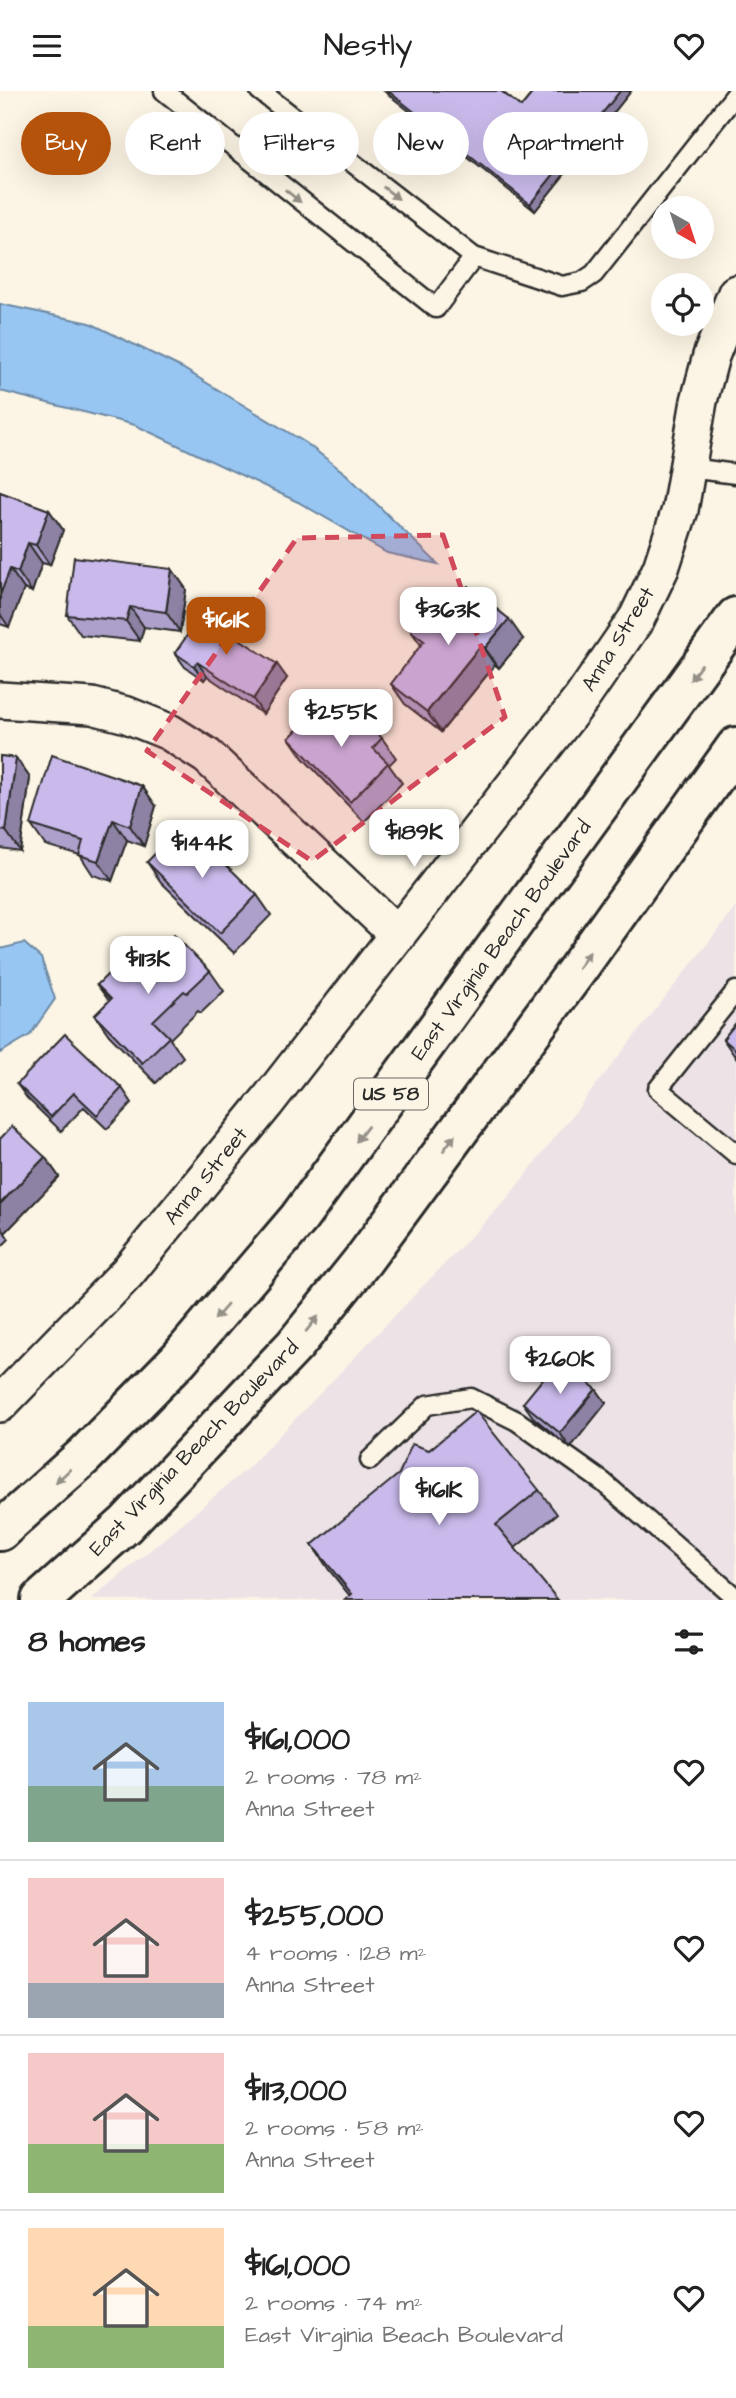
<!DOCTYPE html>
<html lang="en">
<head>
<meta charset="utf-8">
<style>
	body { margin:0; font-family:"Architects Daughter",sans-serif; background:#f2f2f2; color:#222; height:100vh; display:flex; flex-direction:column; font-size:26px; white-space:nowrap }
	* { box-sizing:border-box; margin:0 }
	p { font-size:23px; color:#767676 }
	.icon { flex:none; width:38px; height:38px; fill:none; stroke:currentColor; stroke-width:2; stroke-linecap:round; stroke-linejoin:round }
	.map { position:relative; height:1509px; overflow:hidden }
	.drawer { display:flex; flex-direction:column; background:#fff; flex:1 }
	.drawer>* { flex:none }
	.guide { position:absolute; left:21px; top:21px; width:695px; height:63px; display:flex; gap:14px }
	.needle { width:46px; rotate:141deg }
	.buttons { position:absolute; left:651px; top:105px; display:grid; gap:14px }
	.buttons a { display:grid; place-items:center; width:63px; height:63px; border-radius:50%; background:#fff; box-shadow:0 7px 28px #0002; font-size:35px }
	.price { position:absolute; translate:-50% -60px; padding:0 16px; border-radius:14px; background:#fff; color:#222; font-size:23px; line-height:46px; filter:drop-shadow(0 2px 4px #0008) }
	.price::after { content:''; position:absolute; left:50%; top:42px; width:21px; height:16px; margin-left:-10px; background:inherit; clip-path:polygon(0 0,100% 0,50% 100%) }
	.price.current { background:#b45309; color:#fff }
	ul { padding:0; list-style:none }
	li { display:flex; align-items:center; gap:21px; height:175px; padding:0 28px }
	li+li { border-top:2px solid #e0e0e0 }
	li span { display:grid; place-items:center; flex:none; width:196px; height:140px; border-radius:0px; color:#555 }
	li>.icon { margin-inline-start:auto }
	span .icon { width:84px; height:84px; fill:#fffc; stroke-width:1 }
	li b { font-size:30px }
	h2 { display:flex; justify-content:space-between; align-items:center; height:84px; padding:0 28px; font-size:30px }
	.tag { padding:0 24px; border-radius:32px; background:#fff; box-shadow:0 7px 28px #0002; font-size:24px; line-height:63px }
	.tag.current { background:#b45309; color:#fff }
	header { display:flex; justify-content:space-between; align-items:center; height:91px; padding:0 28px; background:#fff; font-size:32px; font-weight:600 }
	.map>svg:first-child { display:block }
</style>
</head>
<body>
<header><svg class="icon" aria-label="menu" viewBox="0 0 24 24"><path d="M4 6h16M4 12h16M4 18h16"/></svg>Nestly<svg class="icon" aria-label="heart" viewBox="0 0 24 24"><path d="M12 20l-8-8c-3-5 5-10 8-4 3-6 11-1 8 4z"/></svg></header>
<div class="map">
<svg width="736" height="1509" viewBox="0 0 736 1509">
	<rect width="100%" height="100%" fill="#fcf5e5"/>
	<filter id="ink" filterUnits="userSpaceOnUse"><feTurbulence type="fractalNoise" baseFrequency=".0143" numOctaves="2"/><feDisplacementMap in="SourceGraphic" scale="14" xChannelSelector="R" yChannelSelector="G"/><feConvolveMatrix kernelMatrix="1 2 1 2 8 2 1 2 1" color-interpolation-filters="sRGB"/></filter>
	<g filter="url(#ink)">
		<path fill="#ede3e7" d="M 736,816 L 736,1509 L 91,1509 L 249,1376 L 505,1110 Z"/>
		<path fill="#98c6f3" stroke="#6c88a3" stroke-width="2" d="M 0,213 L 90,232 L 182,277 L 306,352 L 346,383 L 438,473 L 387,462 L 298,411 L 135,334 L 0,300 Z
			M 24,852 L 41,867 L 55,908 L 30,944 L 0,962 L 0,858 Z"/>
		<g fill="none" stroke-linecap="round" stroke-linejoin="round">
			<g stroke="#2b2b2b" stroke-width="23">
				<path id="lane" d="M 164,0 L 436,217 L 474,166
					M 260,0 L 474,166 L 562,195 L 582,191 L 594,183 L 736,3
					M 689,377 L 736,383
					M 736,900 L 658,998 L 736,1063
					M 370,1369 L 427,1314 L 471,1307 L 517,1330 L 603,1391 L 736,1507"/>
			</g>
			<g stroke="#2b2b2b" stroke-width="40">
				<path id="street" d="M 0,609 L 92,615 L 127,624 L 169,641 L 207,665 L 398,844
					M 0,1313 L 127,1182 L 267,1011 L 582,607 L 637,527 L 661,477 L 680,419 L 699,310 L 711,265 L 736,202"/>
			</g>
			<g stroke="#2b2b2b" stroke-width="44">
				<path id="primary" d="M 0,1440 L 85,1364 L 179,1268 L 299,1127 L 736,526
					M 41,1509 L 126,1433 L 295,1254 L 364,1168 L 577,879 L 736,656"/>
			</g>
			<use href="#lane" stroke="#fcf5e5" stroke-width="18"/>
			<use href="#street" stroke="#fcf5e5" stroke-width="35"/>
			<use href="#primary" stroke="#fcf5e5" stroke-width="38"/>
		</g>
		<path fill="#ada0ca" stroke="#2b2b2b" stroke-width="2" d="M 384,0 L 501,0 L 521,16 L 534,0 L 631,0 L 535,120 Z
			M 0,401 L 49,419 L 63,439 L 50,474 L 42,472 L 32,501 L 24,498 L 9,536 L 0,533 Z
			M 172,478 L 186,498 L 180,541 L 144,536 L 140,550 L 81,544 L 67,524 Z
			M 442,528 L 523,548 L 499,577 L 495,574 L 441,641 L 405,613 L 391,593 L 421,554 L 411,540 Z
			M 175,562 L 287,587 L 263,623 L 207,585 L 204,589 L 185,576 Z
			M 348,633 L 382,647 L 396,667 L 389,674 L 402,692 L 364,731 L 303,667 L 289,647 Z
			M 0,665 L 16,667 L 30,687 L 20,760 L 0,757 Z
			M 142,695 L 156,715 L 144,755 L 127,749 L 112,790 L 93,784 L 80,764 L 45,754 L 31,734 Z
			M 195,755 L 257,804 L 271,824 L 234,862 L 161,791 L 147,771 Z
			M 210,880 L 224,900 L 201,922 L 198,920 L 170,948 L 183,966 L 156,992 L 109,944 L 95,924 L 109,910 L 97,894 L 130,887 Z
			M 736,932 L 736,967 L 723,948 Z
			M 17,993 L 122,997 L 132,1012 L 107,1038 L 84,1016 L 61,1040 L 27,1007 Z
			M 0,1048 L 45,1066 L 59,1086 L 5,1142 L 9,1148 L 0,1157 Z
			M 596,1298 L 606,1312 L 570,1357 L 533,1326 L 523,1312 Z
			M 539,1399 L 557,1423 L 515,1457 L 350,1505 L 329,1479 L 312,1454 Z"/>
		<path fill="#8d82a4" stroke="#2b2b2b" stroke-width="2" d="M 620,0 L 631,0 L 535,120 L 530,113 Z
			M 49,419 L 63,439 L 50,474 L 36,454 Z
			M 28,452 L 42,472 L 32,501 L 18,481 Z
			M 10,478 L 24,498 L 9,536 L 0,523 L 0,504 Z
			M 172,478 L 186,498 L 180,541 L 166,521 Z
			M 130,516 L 144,536 L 140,550 L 126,530 Z
			M 509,528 L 523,548 L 499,577 L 485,557 Z
			M 481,554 L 495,574 L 441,641 L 427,621 Z
			M 197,571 L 207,585 L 204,589 L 194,575 Z
			M 277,573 L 287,587 L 263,623 L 253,608 Z
			M 16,667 L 30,687 L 20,760 L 6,740 Z
			M 142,695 L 156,715 L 144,755 L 130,735 Z
			M 113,729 L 127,749 L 112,790 L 98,770 Z
			M 45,1066 L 59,1086 L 5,1142 L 0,1134 L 0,1113 Z
			M 596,1298 L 606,1312 L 570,1357 L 560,1342 Z"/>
		<path fill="#c9baeb" stroke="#2b2b2b" stroke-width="2" d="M 388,0 L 501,0 L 521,16 L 534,0 L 620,0 L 530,113 Z
			M 0,401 L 49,419 L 36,454 L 28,452 L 18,481 L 10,478 L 0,504 Z
			M 74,466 L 172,478 L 166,521 L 130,516 L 126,530 L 67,524 Z
			M 468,495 L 509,528 L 485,557 L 481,554 L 427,621 L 391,593 L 424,550 L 411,540 L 428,517 L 442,528 Z
			M 202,523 L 277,573 L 253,608 L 197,571 L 194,575 L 175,562 Z
			M 325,610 L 348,633 L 358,623 L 382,647 L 373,657 L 388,672 L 350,711 L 289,647 Z
			M 52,664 L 142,695 L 130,735 L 113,729 L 98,770 L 79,764 L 83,750 L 31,734 Z
			M 0,665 L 16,667 L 6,740 L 0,739 Z
			M 178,739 L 195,755 L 201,749 L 257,804 L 220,842 L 147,771 Z
			M 174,844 L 210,880 L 187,902 L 184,900 L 153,930 L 169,946 L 142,972 L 95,924 L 111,908 L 97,894 L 117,874 L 130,887 Z
			M 736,932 L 736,959 L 723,948 Z
			M 65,943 L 122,997 L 97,1024 L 74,1002 L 51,1026 L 17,993 Z
			M 12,1035 L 45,1066 L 0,1113 L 0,1048 Z
			M 559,1268 L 596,1298 L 560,1342 L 523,1312 Z
			M 476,1320 L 539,1399 L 496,1434 L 558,1509 L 345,1509 L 352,1503 L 312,1454 L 399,1383 L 412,1353 L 429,1359 Z"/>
		<defs><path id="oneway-solid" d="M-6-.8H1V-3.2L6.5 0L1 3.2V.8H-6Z" transform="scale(1.75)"/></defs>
		<g fill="#949088">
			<use href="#oneway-solid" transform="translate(391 102) rotate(38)"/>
			<use href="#oneway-solid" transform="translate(293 105) rotate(39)"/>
			<use href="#oneway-solid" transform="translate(696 581) rotate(126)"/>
			<use href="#oneway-solid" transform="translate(584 869) rotate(-54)"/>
			<use href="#oneway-solid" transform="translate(362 1043) rotate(127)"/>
			<use href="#oneway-solid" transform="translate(449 1052) rotate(-54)"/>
			<use href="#oneway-solid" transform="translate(221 1221) rotate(131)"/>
			<use href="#oneway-solid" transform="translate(312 1233) rotate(-51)"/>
			<use href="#oneway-solid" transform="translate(63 1385) rotate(137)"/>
		</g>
	</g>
	<path fill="#d1495b" fill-opacity="0.2" stroke="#d1495b" stroke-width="5" stroke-dasharray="14 9" stroke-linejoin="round" d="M 443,444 L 505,626 L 312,770 L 147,660 L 297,447 Z"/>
	<g text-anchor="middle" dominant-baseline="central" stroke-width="7" stroke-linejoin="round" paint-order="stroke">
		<rect fill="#fcf5e5" stroke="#6a6863" stroke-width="2" x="354" y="987.5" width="74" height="31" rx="5"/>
		<g font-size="19" font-weight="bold" fill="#2b2b2b">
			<text x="391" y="1003">US 58</text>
		</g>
		<g font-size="21" fill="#2b2b2b" stroke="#fcf5e5">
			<text transform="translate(618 548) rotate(-58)">Anna Street</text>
			<text transform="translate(501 849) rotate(-54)">East Virginia Beach Boulevard</text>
			<text transform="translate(206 1085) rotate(-51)">Anna Street</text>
			<text transform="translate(194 1357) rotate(-46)">East Virginia Beach Boulevard</text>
		</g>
	</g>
</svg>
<div class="buttons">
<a><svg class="needle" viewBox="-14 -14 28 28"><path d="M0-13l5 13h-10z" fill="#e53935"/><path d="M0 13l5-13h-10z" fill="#767676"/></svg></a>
<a><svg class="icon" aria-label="locate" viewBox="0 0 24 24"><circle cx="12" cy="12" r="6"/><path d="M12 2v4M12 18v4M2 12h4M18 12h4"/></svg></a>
</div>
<b class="price" style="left:448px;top:556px">$363K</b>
<b class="price current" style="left:226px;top:566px">$161K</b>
<b class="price" style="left:341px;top:658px">$255K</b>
<b class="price" style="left:414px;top:778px">$189K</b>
<b class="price" style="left:202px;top:789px">$144K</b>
<b class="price" style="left:148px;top:905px">$113K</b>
<b class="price" style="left:560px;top:1305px">$260K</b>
<b class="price" style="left:439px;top:1436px">$161K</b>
<div class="guide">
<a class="tag current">Buy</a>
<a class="tag">Rent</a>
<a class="tag">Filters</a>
<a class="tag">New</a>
<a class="tag">Apartment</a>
</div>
</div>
<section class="drawer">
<h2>8 homes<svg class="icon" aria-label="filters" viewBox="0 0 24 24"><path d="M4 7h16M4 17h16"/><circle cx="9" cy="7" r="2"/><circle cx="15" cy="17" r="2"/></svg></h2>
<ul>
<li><span style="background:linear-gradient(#a9c7e8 60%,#7fa58c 0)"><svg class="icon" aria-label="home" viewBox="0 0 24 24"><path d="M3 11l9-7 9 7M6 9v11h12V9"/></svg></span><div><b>$161,000</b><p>2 rooms · 78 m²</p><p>Anna Street</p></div><svg class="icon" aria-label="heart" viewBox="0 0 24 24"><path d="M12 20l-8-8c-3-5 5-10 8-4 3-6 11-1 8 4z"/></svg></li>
<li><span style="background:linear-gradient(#f6c9c9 75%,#9aa5b1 0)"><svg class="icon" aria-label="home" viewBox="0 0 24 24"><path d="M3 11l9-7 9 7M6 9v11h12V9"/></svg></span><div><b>$255,000</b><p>4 rooms · 128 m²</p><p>Anna Street</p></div><svg class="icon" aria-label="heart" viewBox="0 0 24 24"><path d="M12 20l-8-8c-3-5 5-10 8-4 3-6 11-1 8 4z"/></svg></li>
<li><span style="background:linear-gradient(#f6c9c9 65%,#8fb573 0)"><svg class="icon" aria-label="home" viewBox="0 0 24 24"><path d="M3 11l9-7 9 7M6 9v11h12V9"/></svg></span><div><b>$113,000</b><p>2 rooms · 58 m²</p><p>Anna Street</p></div><svg class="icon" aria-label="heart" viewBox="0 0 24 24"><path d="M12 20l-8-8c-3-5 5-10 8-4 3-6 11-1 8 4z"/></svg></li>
<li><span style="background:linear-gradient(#ffd9b3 70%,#8fb573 0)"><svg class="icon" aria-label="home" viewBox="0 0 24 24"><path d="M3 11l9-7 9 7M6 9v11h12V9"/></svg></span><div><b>$161,000</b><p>2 rooms · 74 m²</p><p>East Virginia Beach Boulevard</p></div><svg class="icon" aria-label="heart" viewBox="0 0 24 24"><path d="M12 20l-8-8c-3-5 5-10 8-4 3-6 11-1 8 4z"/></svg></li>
</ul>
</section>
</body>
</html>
